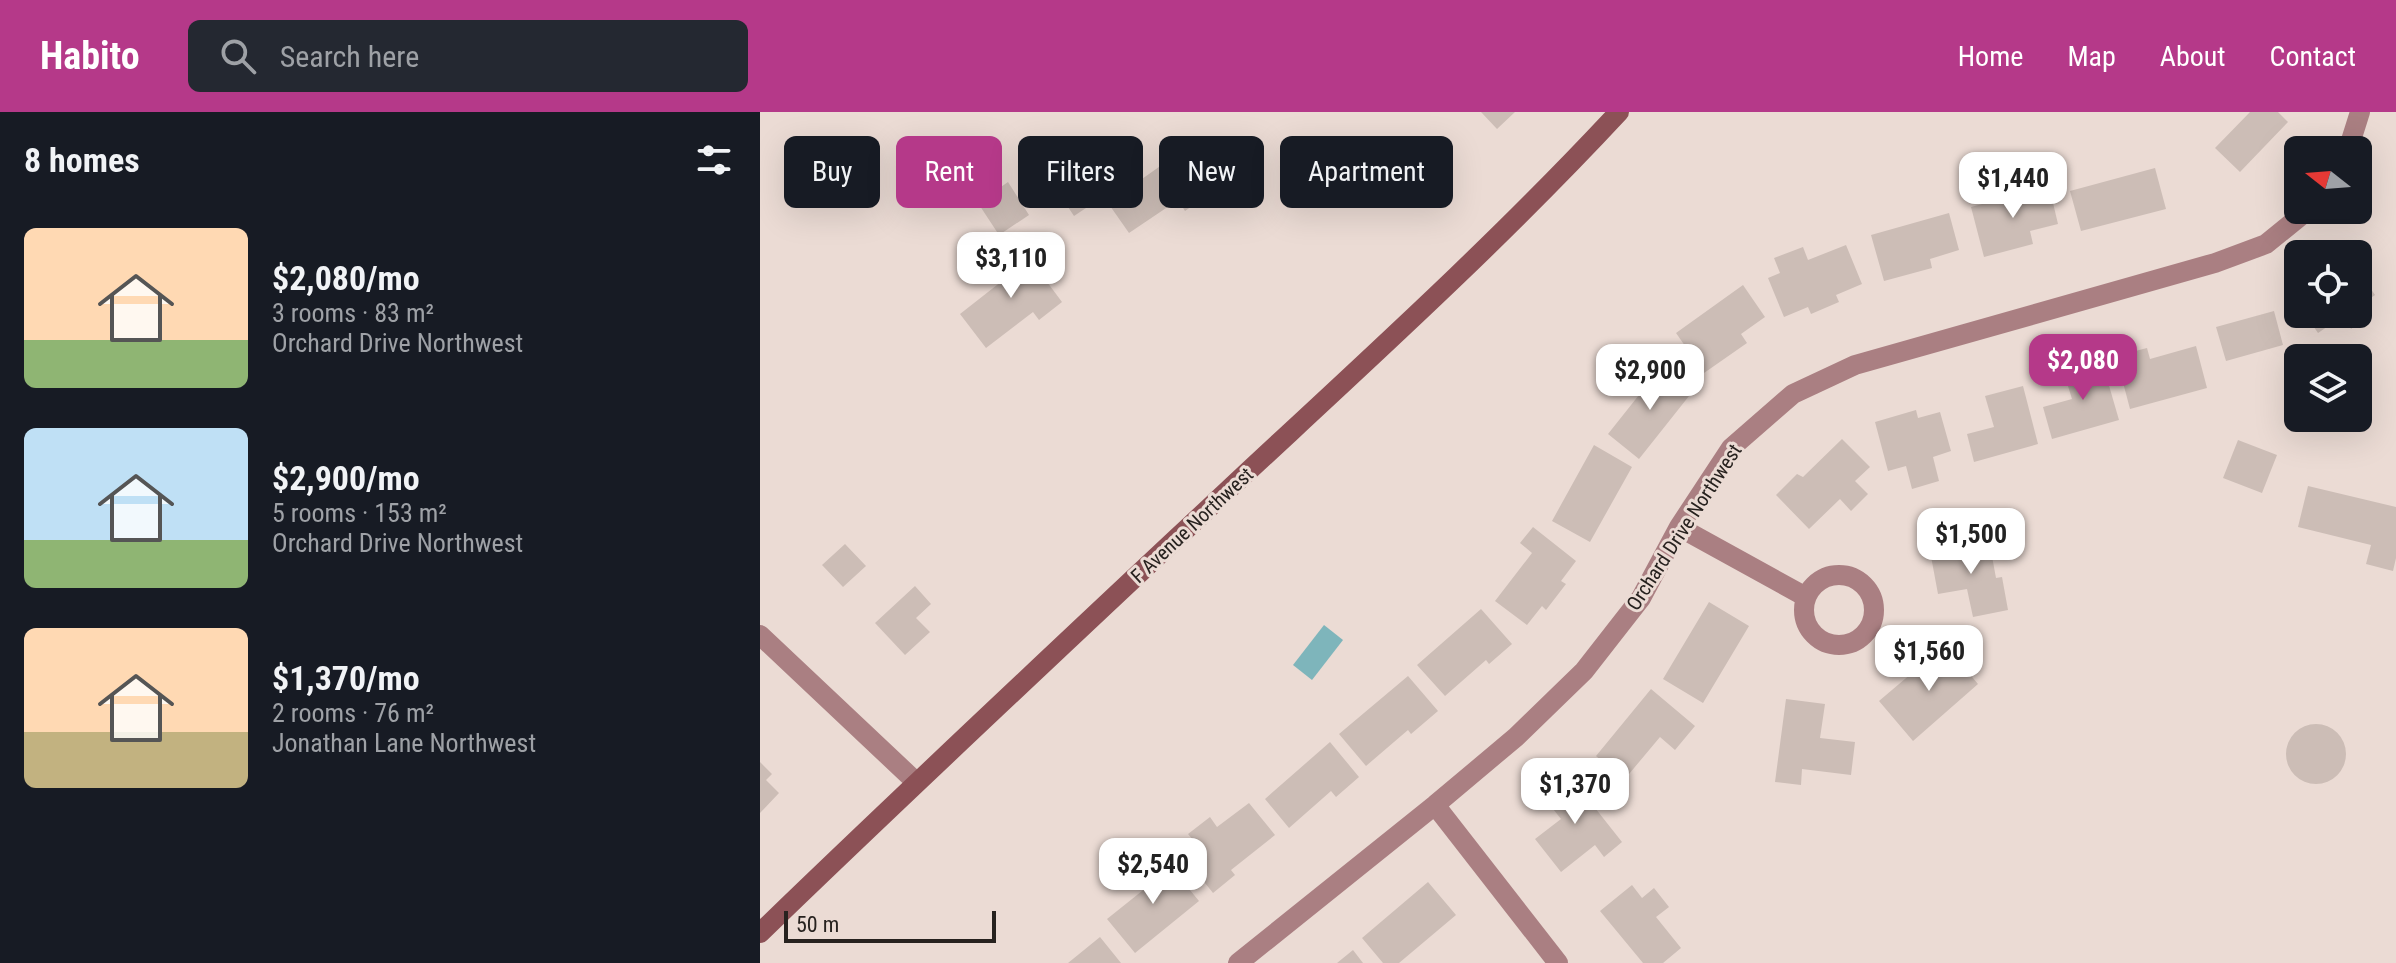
<!DOCTYPE html>
<html lang="en">
<head>
<meta charset="utf-8">
<style>
	body { margin:0; font-family:"Roboto Condensed",sans-serif; background:#242831; color:#f1f3f6; height:100vh; display:flex; flex-direction:column; font-size:30px; white-space:nowrap }
	* { box-sizing:border-box; margin:0 }
	p { font-size:26px; color:#9ea1a6 }
	.icon { flex:none; width:44px; height:44px; fill:none; stroke:currentColor; stroke-width:2; stroke-linecap:round; stroke-linejoin:round }
	.map { position:relative; flex:1; overflow:hidden }
	.panel { display:flex; flex-direction:column; background:#171b24; width:760px }
	.panel>* { flex:none }
	.banner { position:absolute; left:24px; top:24px; width:760px; height:72px; display:flex; gap:16px }
	.needle { width:52px; rotate:287deg }
	.buttons { position:absolute; left:1524px; top:24px; display:grid; gap:16px }
	.buttons a { display:grid; place-items:center; width:88px; height:88px; border-radius:12px; background:#171b24; box-shadow:0 8px 32px #0002; font-size:40px }
	.scale { position:absolute; left:24px; bottom:20px; width:212px; box-sizing:border-box; padding-left:8px; border:4px solid #27221f; border-top:0; font-size:22px; line-height:28px; white-space:nowrap; color:#27221f; -webkit-text-stroke:6px #ebdbd4; paint-order:stroke }
	.price { position:absolute; translate:-50% -68px; padding:0 18px; border-radius:16px; background:#fff; color:#222; font-size:26px; line-height:52px; filter:drop-shadow(0 2px 4px #0008) }
	.price::after { content:''; position:absolute; left:50%; top:48px; width:24px; height:18px; margin-left:-12px; background:inherit; clip-path:polygon(0 0,100% 0,50% 100%) }
	.price.current { background:#b53989; color:#fff }
	ul { padding:0; list-style:none }
	li { display:flex; align-items:center; gap:24px; height:200px; padding:0 24px }
	li span { display:grid; place-items:center; flex:none; width:224px; height:160px; border-radius:12px; color:#555 }
	li>.icon { margin-inline-start:auto }
	span .icon { width:96px; height:96px; fill:#fffc; stroke-width:1 }
	li b { font-size:34px }
	h2 { display:flex; justify-content:space-between; align-items:center; height:96px; padding:0 24px; font-size:34px }
	.tag { padding:0 28px; border-radius:12px; background:#171b24; box-shadow:0 8px 32px #0002; font-size:28px; line-height:72px }
	.tag.current { background:#b53989; color:#fff }
	header { display:flex; align-items:center; gap:48px; box-sizing:border-box; height:112px; padding:0 40px; background:#b53989; color:#fff }
	header strong { font-size:38px }
	nav { display:flex; gap:44px; margin-inline-start:auto; font-size:28px }
	.search { width:560px; height:72px; background:#242831; display:flex; align-items:center; gap:20px; box-sizing:border-box; padding:0 28px; border-radius:12px; color:#9ea1a6; font-size:30px }
	main { display:flex; flex:1; min-height:0 }
	.map>svg:first-child { display:block }
</style>
</head>
<body>
<header>
<strong>Habito</strong>
<div class="search"><svg class="icon" aria-label="search" viewBox="0 0 24 24"><circle cx="10" cy="10" r="6"/><path d="M15 15l6 6"/></svg>Search here</div>
<nav><a>Home</a><a>Map</a><a>About</a><a>Contact</a></nav>
</header>
<main>
<section class="panel">
<h2>8 homes<svg class="icon" aria-label="filters" viewBox="0 0 24 24"><path d="M4 7h16M4 17h16"/><circle cx="9" cy="7" r="2"/><circle cx="15" cy="17" r="2"/></svg></h2>
<ul>
<li><span style="background:linear-gradient(#ffd9b3 70%,#8fb573 0)"><svg class="icon" aria-label="home" viewBox="0 0 24 24"><path d="M3 11l9-7 9 7M6 9v11h12V9"/></svg></span><div><b>$2,080/mo</b><p>3 rooms · 83 m²</p><p>Orchard Drive Northwest</p></div></li>
<li><span style="background:linear-gradient(#bfe0f5 70%,#8fb573 0)"><svg class="icon" aria-label="home" viewBox="0 0 24 24"><path d="M3 11l9-7 9 7M6 9v11h12V9"/></svg></span><div><b>$2,900/mo</b><p>5 rooms · 153 m²</p><p>Orchard Drive Northwest</p></div></li>
<li><span style="background:linear-gradient(#ffd9b3 65%,#c2b280 0)"><svg class="icon" aria-label="home" viewBox="0 0 24 24"><path d="M3 11l9-7 9 7M6 9v11h12V9"/></svg></span><div><b>$1,370/mo</b><p>2 rooms · 76 m²</p><p>Jonathan Lane Northwest</p></div></li>
</ul>
</section>
<div class="map">
<svg width="1636" height="851" viewBox="0 0 1636 851">
	<rect width="100%" height="100%" fill="#ebdbd4"/>
	<path fill="#7eb5bb" d="M 564,513 L 583,528 L 552,568 L 533,553 Z"/>
	<path fill="#ccbdb6" d="M 721,0 L 755,0 L 737,17 Z
		M 1490,0 L 1518,0 L 1528,10 L 1480,60 L 1455,36 Z
		M 430,33 L 459,75 L 425,99 L 418,88 L 369,121 L 348,91 Z
		M 329,55 L 347,82 L 314,104 L 296,77 Z
		M 1395,56 L 1406,97 L 1321,119 L 1310,79 Z
		M 248,70 L 269,103 L 239,123 L 218,91 Z
		M 1289,74 L 1298,112 L 1270,119 L 1273,132 L 1224,145 L 1211,95 Z
		M 1189,101 L 1199,138 L 1170,147 L 1172,156 L 1124,169 L 1111,123 Z
		M 1086,133 L 1102,172 L 1076,183 L 1079,190 L 1051,202 L 1048,195 L 1024,205 L 1008,166 L 1020,161 L 1014,146 L 1043,135 L 1048,148 Z
		M 261,135 L 302,190 L 279,208 L 273,200 L 226,236 L 200,202 L 251,162 L 241,150 Z
		M 1598,158 L 1615,183 L 1599,194 L 1607,206 L 1591,217 L 1583,204 L 1558,221 L 1545,202 L 1598,202 Z
		M 983,173 L 1005,205 L 981,222 L 987,231 L 944,261 L 916,221 Z
		M 1514,199 L 1523,233 L 1466,249 L 1456,215 Z
		M 1436,234 L 1447,276 L 1370,297 L 1356,244 L 1387,236 L 1390,247 Z
		M 1341,246 L 1359,308 L 1292,327 L 1283,295 L 1312,287 L 1303,258 Z
		M 902,254 L 933,279 L 879,347 L 848,322 Z
		M 1263,274 L 1278,332 L 1214,350 L 1207,322 L 1234,315 L 1225,284 Z
		M 1156,298 L 1158,306 L 1180,300 L 1191,339 L 1173,345 L 1179,369 L 1152,377 L 1146,354 L 1128,359 L 1115,310 Z
		M 1082,327 L 1110,355 L 1095,369 L 1108,382 L 1091,399 L 1080,387 L 1049,417 L 1016,383 L 1037,362 L 1043,365 Z
		M 1478,328 L 1517,343 L 1502,381 L 1463,366 Z
		M 834,333 L 872,355 L 830,430 L 792,409 Z
		M 1548,374 L 1636,395 L 1636,446 L 1633,459 L 1606,452 L 1611,433 L 1538,415 Z
		M 773,415 L 816,449 L 801,469 L 806,472 L 786,498 L 782,494 L 767,513 L 735,489 L 772,441 L 760,431 Z
		M 1229,428 L 1236,466 L 1242,465 L 1248,498 L 1213,505 L 1207,477 L 1178,482 L 1170,439 Z
		M 85,432 L 106,454 L 83,475 L 62,453 Z
		M 155,474 L 171,492 L 156,506 L 170,520 L 145,543 L 115,511 Z
		M 949,490 L 989,514 L 943,591 L 903,567 Z
		M 721,497 L 752,532 L 729,552 L 726,548 L 685,584 L 657,553 Z
		M 1185,533 L 1218,572 L 1153,629 L 1119,589 Z
		M 648,564 L 678,599 L 651,622 L 648,618 L 606,654 L 579,622 Z
		M 891,577 L 935,614 L 915,638 L 900,625 L 864,668 L 836,644 Z
		M 1026,587 L 1065,592 L 1060,626 L 1095,630 L 1091,663 L 1042,657 L 1041,673 L 1015,670 Z
		M1526 642a30 30 0 1 1 60 0a30 30 0 1 1-60 0Z
		M 570,630 L 599,665 L 576,685 L 571,679 L 529,716 L 505,687 Z
		M 0,650 L 12,662 L 6,668 L 19,681 L 0,701 Z
		M 809,663 L 862,730 L 844,745 L 835,733 L 801,760 L 775,727 L 801,707 L 782,683 Z
		M 489,691 L 515,723 L 471,758 L 475,763 L 453,781 L 425,746 L 439,735 L 428,722 L 450,705 L 457,715 Z
		M 402,744 L 439,789 L 375,841 L 347,807 L 392,771 L 383,759 Z
		M 668,770 L 696,803 L 639,851 L 623,851 L 602,826 Z
		M 872,773 L 882,786 L 894,776 L 909,795 L 896,805 L 921,836 L 903,851 L 883,851 L 840,799 Z
		M 340,825 L 361,851 L 308,851 Z
		M 593,838 L 603,851 L 577,851 Z"/>
	<g fill="none" stroke-linecap="round" stroke-linejoin="round">
		<path stroke="#aa7f82" stroke-width="20" d="M 1588,38 L 1600,0
			M 919,415 L 1046,485
			M1044 498a35 35 0 1 1 70 0a35 35 0 1 1-70 0Z
			M 0,523 L 156,670
			M 675,693 L 798,851
			M 478,851 L 675,693 L 756,625 L 824,559 L 881,486 L 919,415 L 971,336 L 1033,282 L 1095,253 L 1455,151 L 1506,132 L 1548,98"/>
		<path stroke="#8c5156" stroke-width="20" d="M 0,821 C 159,667 321,516 482,365 C 610,246 740,128 859,0"/>
	</g>
	<g text-anchor="middle" dominant-baseline="central" stroke-width="6" stroke-linejoin="round" paint-order="stroke">
		<g font-size="20" fill="#27221f" stroke="#ebdbd4">
			<text transform="translate(432 413) rotate(-43)">F Avenue Northwest</text>
			<text transform="translate(924 415) rotate(-57)">Orchard Drive Northwest</text>
		</g>
	</g>
</svg>
<div class="buttons">
<a><svg class="needle" viewBox="-14 -14 28 28"><path d="M0-13l5 13h-10z" fill="#e53935"/><path d="M0 13l5-13h-10z" fill="#9ea1a6"/></svg></a>
<a><svg class="icon" aria-label="locate" viewBox="0 0 24 24"><circle cx="12" cy="12" r="6"/><path d="M12 2v4M12 18v4M2 12h4M18 12h4"/></svg></a>
<a><svg class="icon" aria-label="layers" viewBox="0 0 24 24"><path d="M12 4l9 5-9 5-9-5zM3 14l9 5 9-5"/></svg></a>
</div>
<div class="scale">50 m</div>
<b class="price" style="left:1253px;top:108px">$1,440</b>
<b class="price" style="left:251px;top:188px">$3,110</b>
<b class="price current" style="left:1323px;top:290px">$2,080</b>
<b class="price" style="left:890px;top:300px">$2,900</b>
<b class="price" style="left:1211px;top:464px">$1,500</b>
<b class="price" style="left:1169px;top:581px">$1,560</b>
<b class="price" style="left:815px;top:714px">$1,370</b>
<b class="price" style="left:393px;top:794px">$2,540</b>
<div class="banner">
<a class="tag">Buy</a>
<a class="tag current">Rent</a>
<a class="tag">Filters</a>
<a class="tag">New</a>
<a class="tag">Apartment</a>
</div>
</div>
</main>
</body>
</html>
